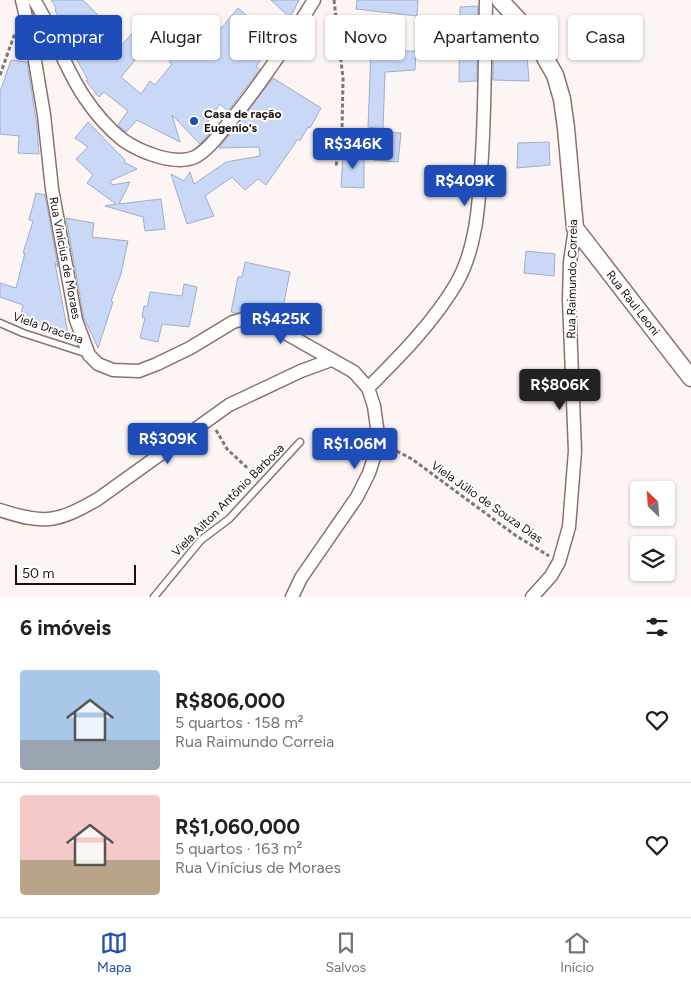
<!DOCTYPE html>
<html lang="pt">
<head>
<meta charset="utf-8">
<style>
	body { margin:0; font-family:Figtree,sans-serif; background:#f2f2f2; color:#202124; height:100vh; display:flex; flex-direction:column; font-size:19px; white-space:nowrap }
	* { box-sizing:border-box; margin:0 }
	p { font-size:16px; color:#757577 }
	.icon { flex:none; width:28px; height:28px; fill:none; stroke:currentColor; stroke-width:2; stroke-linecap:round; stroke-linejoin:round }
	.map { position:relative; height:597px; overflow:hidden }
	.details { display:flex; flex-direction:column; background:#fff; flex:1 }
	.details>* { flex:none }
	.top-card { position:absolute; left:15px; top:15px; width:661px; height:45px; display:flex; gap:10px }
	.needle { width:32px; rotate:335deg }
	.buttons { position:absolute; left:630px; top:481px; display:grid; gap:10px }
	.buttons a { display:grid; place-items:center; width:45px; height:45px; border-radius:5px; background:#fff; box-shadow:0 1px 4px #0004; font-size:25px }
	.scale { position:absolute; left:15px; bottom:12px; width:121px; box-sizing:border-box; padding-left:5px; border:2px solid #1b0f0d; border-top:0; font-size:14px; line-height:18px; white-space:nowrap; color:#1b0f0d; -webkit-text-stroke:4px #fff; paint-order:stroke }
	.price { position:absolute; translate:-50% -42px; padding:0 11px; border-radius:5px; background:#1e4dba; color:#fff; font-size:16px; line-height:32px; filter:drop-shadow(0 1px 2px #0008) }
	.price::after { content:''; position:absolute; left:50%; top:30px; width:15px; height:11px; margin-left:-8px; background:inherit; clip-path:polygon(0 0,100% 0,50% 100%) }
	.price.active { background:#222; color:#fff }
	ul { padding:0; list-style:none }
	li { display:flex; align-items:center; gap:15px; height:125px; padding:0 20px }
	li+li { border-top:1px solid #e0e0e0 }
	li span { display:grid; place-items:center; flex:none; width:140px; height:100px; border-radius:5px; color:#555 }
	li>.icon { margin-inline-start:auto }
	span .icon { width:60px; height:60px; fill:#fffc; stroke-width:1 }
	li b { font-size:21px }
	h2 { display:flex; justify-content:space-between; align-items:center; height:60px; padding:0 20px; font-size:21px }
	.pill { padding:0 18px; border-radius:5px; background:#fff; box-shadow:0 1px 4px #0004; font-size:18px; line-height:45px }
	.pill.active { background:#1e4dba; color:#fff }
	.tab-bar { display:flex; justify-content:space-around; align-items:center; height:70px; border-top:1px solid #e0e0e0; background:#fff; font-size:14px; color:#757577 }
	.tab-bar a { display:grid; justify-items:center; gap:2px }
	.tab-bar .active { color:#1e4dba }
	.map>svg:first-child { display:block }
</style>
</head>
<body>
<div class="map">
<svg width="691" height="597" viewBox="0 0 691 597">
	<rect width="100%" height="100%" fill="#fcf5f3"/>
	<path fill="#c8d8f6" stroke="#9faec9" d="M 51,0 L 83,0 L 107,24 L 98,34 L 112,56 L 136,29 L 152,40 L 121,77 L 141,94 L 150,81 L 155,85 L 172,64 L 169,62 L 199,28 L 213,38 L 238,8 L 274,40 L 256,67 L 260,69 L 228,111 L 220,104 L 206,124 L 213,130 L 200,144 L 172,115 L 180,142 L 137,120 L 126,132 L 118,125 L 128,111 L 104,92 L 99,97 L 86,81 L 88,80 L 76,58 L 77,56 L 55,10 L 56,8 Z
		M 271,0 L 299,0 L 290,18 Z
		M 357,0 L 418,0 L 417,16 L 356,9 Z
		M 478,6 L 477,81 L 459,82 L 460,7 Z
		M 371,51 L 416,51 L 415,70 L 385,72 L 383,129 L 368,127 Z
		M 493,55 L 527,55 L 529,81 L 493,80 Z
		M 11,60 L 27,62 L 37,126 L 39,154 L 18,153 L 19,136 L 0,134 L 0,92 Z
		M 273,78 L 321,108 L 310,128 L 308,127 L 300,141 L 298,139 L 266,185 L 258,179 L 245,190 L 232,177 L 205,196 L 214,216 L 187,224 L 171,174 L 184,181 L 190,172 L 194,184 L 226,162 L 260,156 L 259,147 L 219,148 Z
		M 88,122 L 125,160 L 124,162 L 137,169 L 110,181 L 112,185 L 130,182 L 119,204 L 161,199 L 165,229 L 145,231 L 143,217 L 105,206 L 116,204 L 87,183 L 93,175 L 76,159 L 88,147 L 75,138 Z
		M 377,132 L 401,133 L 398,162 L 374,160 Z
		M 549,142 L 550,165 L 517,168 L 518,143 Z
		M 343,152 L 364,153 L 364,188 L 341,187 Z
		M 36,193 L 45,195 L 58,267 L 55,263 L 68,334 L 20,318 L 23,305 L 0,297 L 0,283 L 16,288 L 25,253 L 23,253 L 33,221 L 29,220 Z
		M 66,218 L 94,223 L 92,237 L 128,241 L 121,274 L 111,301 L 113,302 L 98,348 L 84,318 Z
		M 526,251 L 555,254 L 554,276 L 524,273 Z
		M 245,262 L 290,272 L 282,312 L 246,305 L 245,311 L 237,313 L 231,312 L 238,277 L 242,277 Z
		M 184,284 L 197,287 L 189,327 L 162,324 L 158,342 L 140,338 L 145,318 L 142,317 L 144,306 L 147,307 L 150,292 L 182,296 Z"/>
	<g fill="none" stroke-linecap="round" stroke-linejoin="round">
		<g stroke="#906f69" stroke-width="9">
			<path id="service" d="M 0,323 L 23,333 L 88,354
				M 154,597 L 201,540 L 229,519 L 300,442"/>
		</g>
		<g stroke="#906f69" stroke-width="15">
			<path id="minor" d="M 22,0 L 32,43 L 44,115 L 52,189 L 76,320 L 89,355 L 98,364 L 113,370 L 139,371 L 157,364 L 190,348 L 233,322 L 248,318 L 255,318 L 273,326 L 354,372 L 368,388 L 374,406 L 379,442 L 369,473 L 357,497 L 301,578 L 292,597
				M 34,0 C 54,31 64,68 85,98 C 95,113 109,129 123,140 C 140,152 175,166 195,157 C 208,150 218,136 227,125 C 260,86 287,44 314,0
				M 368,388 C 399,357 433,323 456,284 C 478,246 479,199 482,155 C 485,104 485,52 486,0
				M 0,510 C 45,525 58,522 98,499 L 229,405 L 301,371 L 331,360
				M 532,597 L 551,576 L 559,562 L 569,527 L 575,451 L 569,299 L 570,262 L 575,228"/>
		</g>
		<g stroke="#906f69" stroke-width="19">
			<path id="tertiary" d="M 500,0 L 523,25 L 539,47 L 555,75 L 562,99 L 566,128 L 575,228 L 691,378"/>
		</g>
		<path stroke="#807775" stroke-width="3" stroke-dasharray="4 2.5" stroke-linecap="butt" d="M 334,0 L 343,78 L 342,131 L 336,166
			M 0,75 L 15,33
			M 342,131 L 351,142 L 363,143
			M 216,430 L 227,449 L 256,476
			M 391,448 L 412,459 L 515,535 L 549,556"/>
		<use href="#service" stroke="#fff" stroke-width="6"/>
		<use href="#minor" stroke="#fff" stroke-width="12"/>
		<use href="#tertiary" stroke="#fff" stroke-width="16"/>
	</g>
	<circle fill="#1e4dba" stroke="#fff" stroke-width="2" cx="194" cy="121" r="5"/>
	<g text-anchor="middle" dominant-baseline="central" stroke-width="4" stroke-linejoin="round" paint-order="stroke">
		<g font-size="12" font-weight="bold" fill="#1b0f0d" stroke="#fff" text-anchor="start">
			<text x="204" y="114">Casa de ração<tspan x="204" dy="14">Eugenio's</tspan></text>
		</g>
		<g font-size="12" fill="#1b0f0d" stroke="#fff">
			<text transform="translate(65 258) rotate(79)">Rua Vinícius de Moraes</text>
			<text transform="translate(572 279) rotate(-89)">Rua Raimundo Correia</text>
			<text transform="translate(633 303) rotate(52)">Rua Raul Leoni</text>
			<text transform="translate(48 328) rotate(19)">Viela Dracena</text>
			<text transform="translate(228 500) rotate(-45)">Viela Ailton Antônio Barbosa</text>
			<text transform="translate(487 502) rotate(35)">Viela Júlio de Souza Dias</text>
		</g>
	</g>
</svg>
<div class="buttons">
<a><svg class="needle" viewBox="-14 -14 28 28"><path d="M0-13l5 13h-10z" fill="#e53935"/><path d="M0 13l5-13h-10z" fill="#757577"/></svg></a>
<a><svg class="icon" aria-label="layers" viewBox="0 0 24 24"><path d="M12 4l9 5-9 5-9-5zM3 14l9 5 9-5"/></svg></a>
</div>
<div class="scale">50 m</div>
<b class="price" style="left:353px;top:170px">R$346K</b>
<b class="price" style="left:465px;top:207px">R$409K</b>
<b class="price" style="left:281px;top:345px">R$425K</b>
<b class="price active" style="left:560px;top:411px">R$806K</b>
<b class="price" style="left:168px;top:465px">R$309K</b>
<b class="price" style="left:355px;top:470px">R$1.06M</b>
<div class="top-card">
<a class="pill active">Comprar</a>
<a class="pill">Alugar</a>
<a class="pill">Filtros</a>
<a class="pill">Novo</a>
<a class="pill">Apartamento</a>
<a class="pill">Casa</a>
</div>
</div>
<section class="details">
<h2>6 imóveis<svg class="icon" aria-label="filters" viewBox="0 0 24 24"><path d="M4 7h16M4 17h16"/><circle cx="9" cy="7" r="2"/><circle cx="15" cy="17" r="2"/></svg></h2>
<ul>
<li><span style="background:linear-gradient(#a9c7e8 70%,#9aa5b1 0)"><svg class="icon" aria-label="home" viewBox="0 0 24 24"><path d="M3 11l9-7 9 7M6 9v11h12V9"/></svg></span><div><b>R$806,000</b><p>5 quartos · 158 m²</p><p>Rua Raimundo Correia</p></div><svg class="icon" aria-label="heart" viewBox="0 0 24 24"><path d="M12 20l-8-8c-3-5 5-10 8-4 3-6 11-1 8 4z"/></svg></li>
<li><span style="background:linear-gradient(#f6c9c9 65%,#b9a48a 0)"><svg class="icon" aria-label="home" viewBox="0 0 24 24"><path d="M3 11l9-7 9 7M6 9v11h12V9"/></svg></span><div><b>R$1,060,000</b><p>5 quartos · 163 m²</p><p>Rua Vinícius de Moraes</p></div><svg class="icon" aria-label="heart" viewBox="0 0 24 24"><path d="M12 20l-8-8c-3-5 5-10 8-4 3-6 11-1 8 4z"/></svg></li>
</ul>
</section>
<nav class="tab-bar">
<a class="active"><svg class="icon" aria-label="map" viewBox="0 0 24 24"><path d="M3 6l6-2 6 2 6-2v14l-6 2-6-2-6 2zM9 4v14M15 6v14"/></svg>Mapa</a>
<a><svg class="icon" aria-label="saved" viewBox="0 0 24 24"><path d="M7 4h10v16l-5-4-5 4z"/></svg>Salvos</a>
<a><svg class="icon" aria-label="home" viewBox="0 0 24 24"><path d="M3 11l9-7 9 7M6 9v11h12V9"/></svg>Início</a>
</nav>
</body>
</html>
